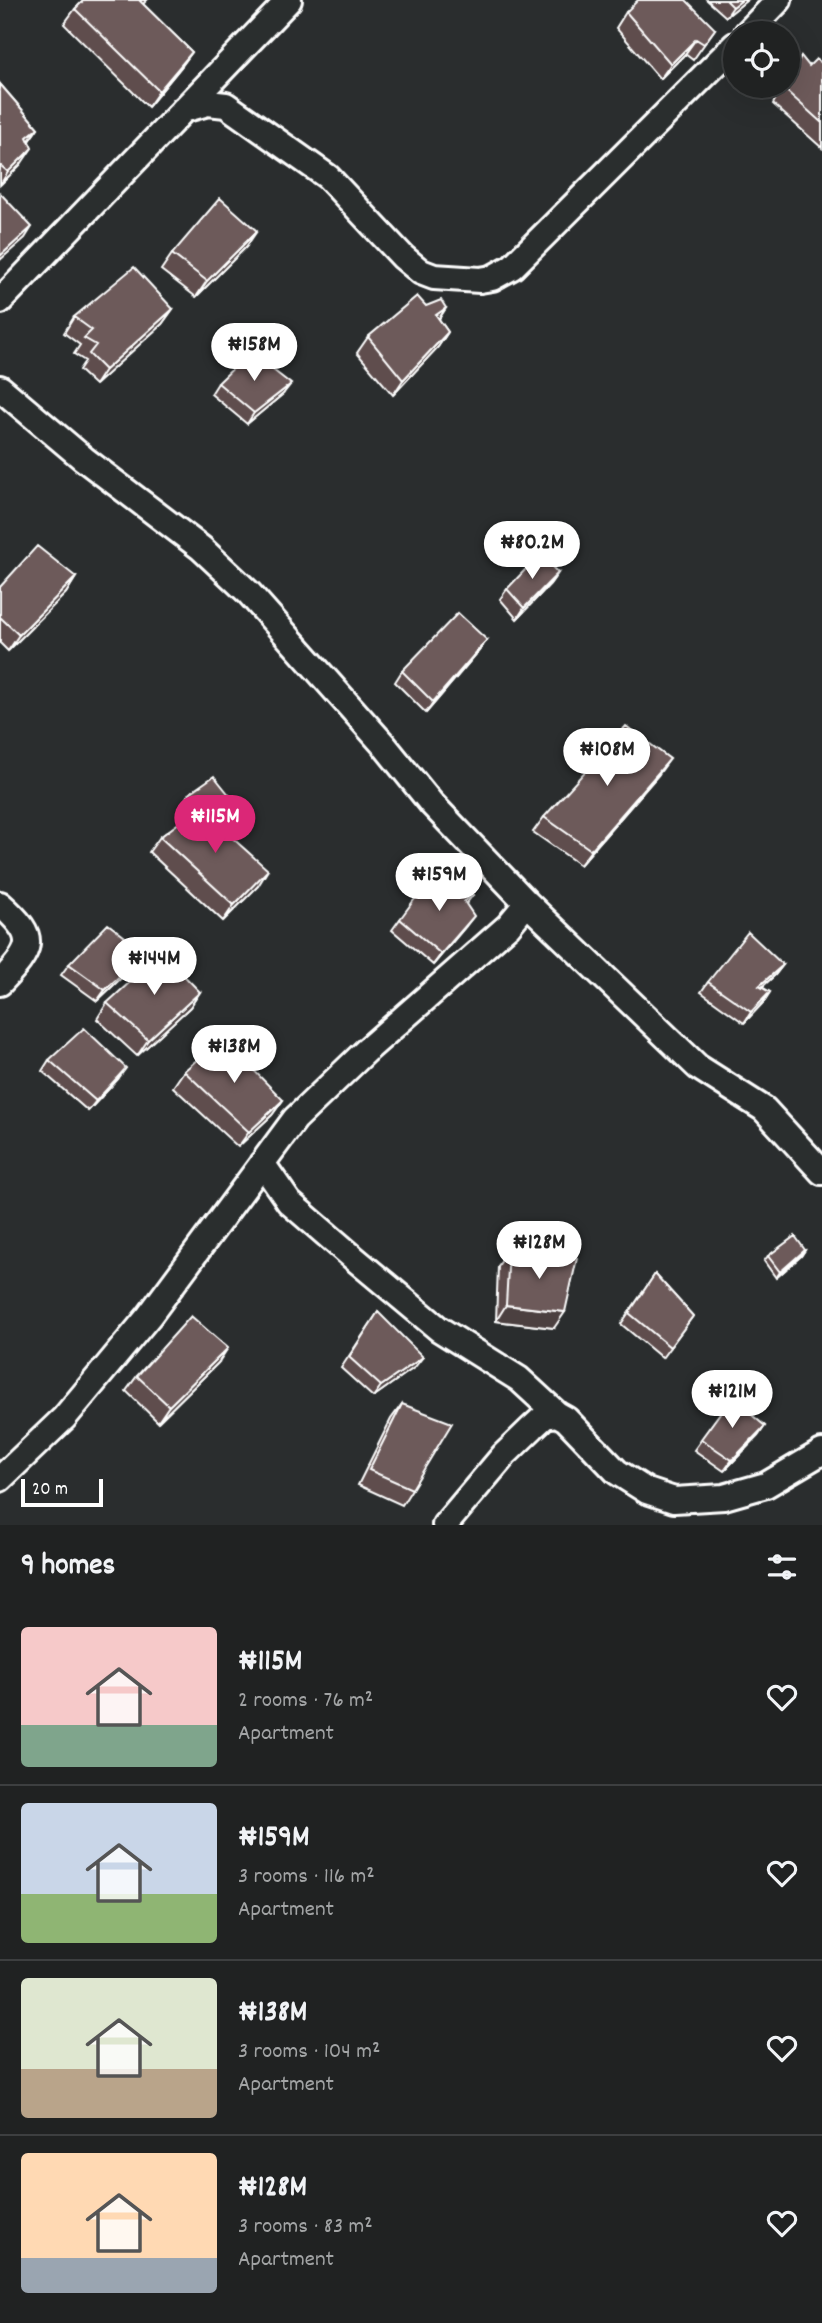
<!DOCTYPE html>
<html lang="en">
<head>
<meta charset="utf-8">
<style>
	body { margin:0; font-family:Dekko,sans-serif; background:#282a2a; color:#f1f3f6; height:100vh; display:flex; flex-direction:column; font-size:26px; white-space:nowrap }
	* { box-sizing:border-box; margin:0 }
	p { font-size:23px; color:#a2a4a5 }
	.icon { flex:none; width:38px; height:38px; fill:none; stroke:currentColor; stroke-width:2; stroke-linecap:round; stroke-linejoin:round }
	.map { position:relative; height:1525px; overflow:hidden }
	.drawer { display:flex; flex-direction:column; background:#202222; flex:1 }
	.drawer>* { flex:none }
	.tools { position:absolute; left:723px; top:21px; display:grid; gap:14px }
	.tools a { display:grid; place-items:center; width:77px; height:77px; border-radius:50%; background:#202222; box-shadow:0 7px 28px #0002,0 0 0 2px #3d3f40; font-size:35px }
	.scale { position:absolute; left:21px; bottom:18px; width:82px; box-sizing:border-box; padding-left:7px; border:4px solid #fff; border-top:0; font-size:19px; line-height:24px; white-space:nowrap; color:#fff; -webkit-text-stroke:5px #2a2d2e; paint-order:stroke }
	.price { position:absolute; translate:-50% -60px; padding:0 16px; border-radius:24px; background:#fff; color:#222; font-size:23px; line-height:46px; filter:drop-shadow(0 2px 4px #0008) }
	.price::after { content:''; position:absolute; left:50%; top:42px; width:21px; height:16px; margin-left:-10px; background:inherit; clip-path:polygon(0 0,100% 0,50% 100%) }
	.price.on { background:#db2777; color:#fff }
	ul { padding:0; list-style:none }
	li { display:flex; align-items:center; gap:21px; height:175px; padding:0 21px }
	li+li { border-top:2px solid #3d3f40 }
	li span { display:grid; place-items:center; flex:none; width:196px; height:140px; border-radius:7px; color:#555 }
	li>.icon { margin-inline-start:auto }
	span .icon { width:84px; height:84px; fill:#fffc; stroke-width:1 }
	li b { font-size:30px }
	h2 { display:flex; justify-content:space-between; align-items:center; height:84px; padding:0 21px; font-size:30px }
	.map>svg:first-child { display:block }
</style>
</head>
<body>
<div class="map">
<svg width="822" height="1525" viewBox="0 0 822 1525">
	<rect width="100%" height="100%" fill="#2a2d2e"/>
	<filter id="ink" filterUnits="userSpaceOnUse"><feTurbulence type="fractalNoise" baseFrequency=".0143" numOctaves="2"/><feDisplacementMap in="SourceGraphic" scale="14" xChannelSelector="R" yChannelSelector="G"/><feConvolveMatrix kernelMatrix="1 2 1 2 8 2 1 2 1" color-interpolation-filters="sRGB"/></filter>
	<g filter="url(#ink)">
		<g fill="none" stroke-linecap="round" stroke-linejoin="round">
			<g stroke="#fff" stroke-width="30">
				<path id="street" d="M 747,33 L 779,0
					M 183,110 L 208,103 L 226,105 L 328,177 L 403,257 L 421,272 L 434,277 L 480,280 L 492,278 L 512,267 L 735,45
					M 0,301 L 289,0
					M 0,388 L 84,459 L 201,548 L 249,593 L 384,745 L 431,803 L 527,903 L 698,1067 L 764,1109 L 822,1172
					M 0,904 C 40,939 32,948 0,983
					M 262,1163 L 289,1202 L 355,1259 L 439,1329 L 519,1379 L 557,1414 L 566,1419 L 617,1472 L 647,1491 L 674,1500 L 724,1497 L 766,1485 L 822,1452
					M 0,1479 L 64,1418 L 149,1316 L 295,1119 L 368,1049 L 508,926 L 527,903
					M 445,1525 L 504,1455 L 533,1427 L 545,1416 L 557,1414"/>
			</g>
			<use href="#street" stroke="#2a2d2e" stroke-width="24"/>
		</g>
		<path fill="#5e4d4d" stroke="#fff" stroke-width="2" d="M 84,0 L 147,0 L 143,4 L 192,52 L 181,67 L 148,107 L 64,24 L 75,9 Z
			M 707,0 L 747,0 L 726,17 Z
			M 626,12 L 715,29 L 693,60 L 685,54 L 660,79 L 616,28 Z
			M 801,56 L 809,66 L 822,63 L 822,148 L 773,104 L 782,86 L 788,86 L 788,76 Z
			M 0,84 L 38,128 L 29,141 L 21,164 L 0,185 Z
			M 246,247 L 196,297 L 161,270 L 172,254 Z
			M 426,306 L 446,308 L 439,319 L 448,332 L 438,347 L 393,395 L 357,353 L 368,337 Z
			M 173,309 L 162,324 L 95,385 L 79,370 L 85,361 L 74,354 L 80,345 L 64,333 L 74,317 Z
			M 218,383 L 283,394 L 247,424 L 211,394 Z
			M 558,573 L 550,584 L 517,619 L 500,599 L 507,589 Z
			M 76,577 L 66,593 L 8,651 L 0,643 L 0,587 Z
			M 487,640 L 479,651 L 426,713 L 395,682 L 402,671 Z
			M 659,774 L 580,865 L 533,832 L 544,817 Z
			M 190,793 L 230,796 L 226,802 L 205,814 L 258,886 L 223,921 L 149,852 L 160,837 L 196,811 L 186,798 Z
			M 444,884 L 473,895 L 466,904 L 466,926 L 433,965 L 392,930 L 400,919 Z
			M 137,963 L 97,1001 L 61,975 L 69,964 Z
			M 783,965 L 775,975 L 762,987 L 770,992 L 763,1003 L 744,1023 L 701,992 L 708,982 Z
			M 200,992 L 190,1007 L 137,1056 L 97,1019 L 107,1003 Z
			M 49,1060 L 118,1079 L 88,1111 L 42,1071 Z
			M 184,1071 L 283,1100 L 272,1115 L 238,1147 L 173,1087 Z
			M 509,1250 L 554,1328 L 496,1321 L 498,1266 Z
			M 805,1250 L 801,1256 L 776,1278 L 764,1261 L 768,1256 Z
			M 655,1274 L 693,1316 L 662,1358 L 621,1324 Z
			M 378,1312 L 415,1367 L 373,1397 L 341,1368 Z
			M 218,1363 L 158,1422 L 126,1391 L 137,1376 Z
			M 731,1398 L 765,1426 L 758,1436 L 724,1471 L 694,1450 Z
			M 402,1404 L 412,1489 L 402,1505 L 358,1485 L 391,1419 Z"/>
		<path fill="#4c3f3f" stroke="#fff" stroke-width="2" d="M 742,0 L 747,0 L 726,17 L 733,7 Z
			M 696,39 L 685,54 L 660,79 L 671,64 Z
			M 192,52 L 181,67 L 148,107 L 159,91 Z
			M 38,128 L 27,143 L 27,137 Z
			M 32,148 L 21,164 L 0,185 L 8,172 Z
			M 32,227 L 25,238 L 0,260 L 0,256 Z
			M 257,231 L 246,247 L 196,297 L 207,281 Z
			M 446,308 L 435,324 L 436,315 Z
			M 173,309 L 162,324 L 95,385 L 105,370 Z
			M 448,332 L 438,347 L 393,395 L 403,380 Z
			M 291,384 L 283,394 L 247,424 L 254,413 Z
			M 558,573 L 550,584 L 517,619 L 524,608 Z
			M 76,577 L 66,593 L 8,651 L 19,635 Z
			M 487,640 L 479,651 L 426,713 L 433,702 Z
			M 670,759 L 659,774 L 580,865 L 591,850 Z
			M 230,796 L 226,802 L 201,816 L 205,811 Z
			M 268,870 L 258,886 L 223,921 L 234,905 Z
			M 474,916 L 466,926 L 433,965 L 441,954 Z
			M 145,952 L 137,963 L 97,1001 L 105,990 Z
			M 783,965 L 775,975 L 752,996 L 759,986 Z
			M 200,992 L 190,1007 L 137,1056 L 148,1040 Z
			M 770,992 L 763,1003 L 744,1023 L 751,1012 Z
			M 126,1068 L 118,1079 L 88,1111 L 96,1101 Z
			M 283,1100 L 272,1115 L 238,1147 L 249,1132 Z
			M 805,1250 L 801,1256 L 776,1278 L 780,1272 Z
			M 506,1305 L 565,1312 L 554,1328 L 496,1321 Z
			M 228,1348 L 218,1363 L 158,1422 L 169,1406 Z
			M 423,1357 L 415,1367 L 373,1397 L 381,1386 Z
			M 765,1426 L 758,1436 L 724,1471 L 732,1460 Z"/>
		<path fill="#6d5a5a" stroke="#fff" stroke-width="2" d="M 84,0 L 139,0 L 192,52 L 159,91 L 75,9 Z
			M 638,0 L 686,0 L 715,29 L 704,44 L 696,39 L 671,64 L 626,12 Z
			M 726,0 L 742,0 L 733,7 Z
			M 801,56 L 809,66 L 816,59 L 822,63 L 822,123 L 783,88 L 785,86 L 788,86 L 788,80 Z
			M 0,84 L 38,128 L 27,137 L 32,148 L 8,172 L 0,165 Z
			M 0,193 L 32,227 L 0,256 Z
			M 220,198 L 257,231 L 207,281 L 172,254 Z
			M 134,267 L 173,309 L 105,370 L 89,354 L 96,345 L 84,338 L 92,330 L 74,317 Z
			M 417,296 L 426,306 L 441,300 L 446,308 L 436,315 L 448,332 L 403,380 L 368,337 Z
			M 250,352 L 291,384 L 254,413 L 218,383 Z
			M 37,546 L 76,577 L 19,635 L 0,617 L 0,587 Z
			M 540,554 L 558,573 L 524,608 L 507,589 Z
			M 458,613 L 487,640 L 433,702 L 402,671 Z
			M 626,726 L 670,759 L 591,850 L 544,817 Z
			M 214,776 L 230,796 L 205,811 L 190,793 Z
			M 199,808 L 268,870 L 234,905 L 160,837 Z
			M 431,877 L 444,884 L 453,879 L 473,895 L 464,901 L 474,916 L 441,954 L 400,919 Z
			M 108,924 L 145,952 L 105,990 L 69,964 Z
			M 748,932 L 783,965 L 759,986 L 770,992 L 751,1012 L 708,982 Z
			M 162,953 L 200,992 L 148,1040 L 107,1003 Z
			M 84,1028 L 126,1068 L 96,1101 L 49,1060 Z
			M 222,1038 L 283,1100 L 249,1132 L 184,1071 Z
			M 795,1236 L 805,1250 L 780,1272 L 768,1256 Z
			M 509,1250 L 577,1258 L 565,1312 L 506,1305 Z
			M 655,1274 L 693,1316 L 670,1347 L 629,1313 Z
			M 378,1312 L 423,1357 L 381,1386 L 349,1357 Z
			M 191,1316 L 228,1348 L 169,1406 L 137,1376 Z
			M 731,1398 L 765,1426 L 732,1460 L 701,1439 Z
			M 402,1404 L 452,1423 L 412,1489 L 369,1470 Z"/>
	</g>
</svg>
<div class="tools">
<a><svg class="icon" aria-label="locate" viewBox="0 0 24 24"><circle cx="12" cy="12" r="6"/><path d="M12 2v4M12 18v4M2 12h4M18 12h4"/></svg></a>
</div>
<div class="scale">20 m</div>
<b class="price" style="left:254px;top:383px">₦158M</b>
<b class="price" style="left:532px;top:581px">₦80.2M</b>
<b class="price" style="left:607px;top:788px">₦108M</b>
<b class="price on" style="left:215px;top:855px">₦115M</b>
<b class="price" style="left:439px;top:913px">₦159M</b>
<b class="price" style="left:154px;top:997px">₦144M</b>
<b class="price" style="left:234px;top:1085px">₦138M</b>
<b class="price" style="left:539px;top:1281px">₦128M</b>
<b class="price" style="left:732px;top:1430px">₦121M</b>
</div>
<section class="drawer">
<h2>9 homes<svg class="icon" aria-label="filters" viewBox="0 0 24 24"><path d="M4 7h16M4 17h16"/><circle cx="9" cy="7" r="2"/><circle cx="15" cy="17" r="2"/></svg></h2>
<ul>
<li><span style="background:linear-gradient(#f6c9c9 70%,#7fa58c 0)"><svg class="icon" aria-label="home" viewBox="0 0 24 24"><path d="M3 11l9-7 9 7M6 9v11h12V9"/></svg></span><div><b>₦115M</b><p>2 rooms · 76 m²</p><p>Apartment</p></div><svg class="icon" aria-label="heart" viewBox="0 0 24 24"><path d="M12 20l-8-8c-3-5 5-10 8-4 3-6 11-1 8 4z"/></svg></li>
<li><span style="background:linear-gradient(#c9d6e8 65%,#8fb573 0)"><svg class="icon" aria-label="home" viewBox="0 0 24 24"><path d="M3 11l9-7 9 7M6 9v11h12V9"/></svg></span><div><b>₦159M</b><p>3 rooms · 116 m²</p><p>Apartment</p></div><svg class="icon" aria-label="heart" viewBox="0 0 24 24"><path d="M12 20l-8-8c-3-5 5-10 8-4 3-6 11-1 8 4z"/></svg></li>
<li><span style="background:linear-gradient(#dfe7d0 65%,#b9a48a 0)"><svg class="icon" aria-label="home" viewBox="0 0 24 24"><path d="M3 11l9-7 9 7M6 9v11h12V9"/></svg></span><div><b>₦138M</b><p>3 rooms · 104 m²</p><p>Apartment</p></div><svg class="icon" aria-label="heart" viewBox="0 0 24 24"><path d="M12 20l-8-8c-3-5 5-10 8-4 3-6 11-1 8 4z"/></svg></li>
<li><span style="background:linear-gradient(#ffd9b3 75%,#9aa5b1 0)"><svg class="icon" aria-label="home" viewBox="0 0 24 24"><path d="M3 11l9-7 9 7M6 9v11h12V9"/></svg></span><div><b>₦128M</b><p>3 rooms · 83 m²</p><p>Apartment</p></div><svg class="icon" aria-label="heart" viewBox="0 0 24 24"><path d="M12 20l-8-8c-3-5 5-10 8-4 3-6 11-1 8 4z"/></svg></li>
</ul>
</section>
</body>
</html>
